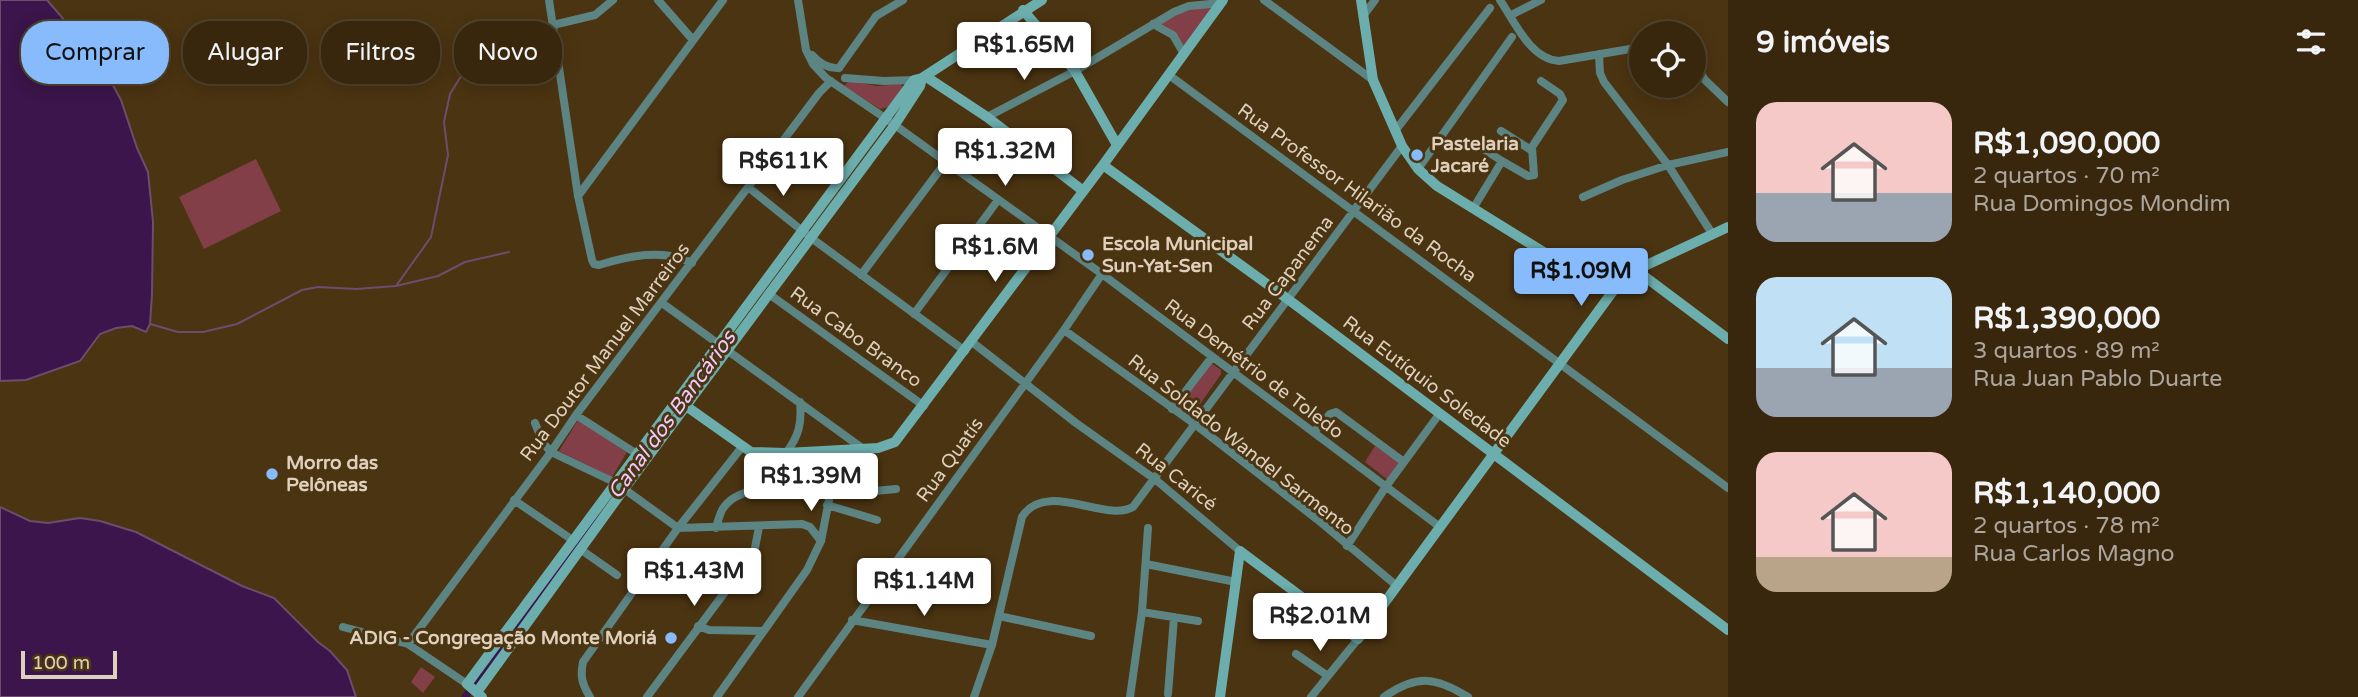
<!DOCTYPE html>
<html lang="pt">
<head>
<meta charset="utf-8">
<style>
	body { margin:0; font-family:"Varela Round",sans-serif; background:#3f2f16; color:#f1f3f6; height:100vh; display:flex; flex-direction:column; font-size:26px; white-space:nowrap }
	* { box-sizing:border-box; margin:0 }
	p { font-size:23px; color:#aba59d }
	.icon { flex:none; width:38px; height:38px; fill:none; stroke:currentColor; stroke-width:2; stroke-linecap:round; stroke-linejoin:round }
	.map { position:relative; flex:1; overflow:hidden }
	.side { display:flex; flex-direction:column; background:#38270d; width:630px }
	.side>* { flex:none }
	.top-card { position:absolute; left:21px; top:21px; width:665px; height:63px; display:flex; gap:14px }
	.tools { position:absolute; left:1629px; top:21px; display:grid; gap:14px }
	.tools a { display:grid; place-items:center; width:77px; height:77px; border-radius:50%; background:#38270d; box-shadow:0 4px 18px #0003,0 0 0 2px #52442e; font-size:35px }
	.scale { position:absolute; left:21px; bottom:18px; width:96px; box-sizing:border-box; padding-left:7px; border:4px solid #ded0bd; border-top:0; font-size:19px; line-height:24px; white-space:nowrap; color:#ded0bd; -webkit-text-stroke:5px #4b3411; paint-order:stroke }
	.price { position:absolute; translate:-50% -60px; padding:0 16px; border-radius:7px; background:#fff; color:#222; font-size:23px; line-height:46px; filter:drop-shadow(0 2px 4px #0008) }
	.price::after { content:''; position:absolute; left:50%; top:42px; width:21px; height:16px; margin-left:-10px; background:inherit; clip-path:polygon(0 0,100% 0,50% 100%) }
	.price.selected { background:#87bbfb; color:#111 }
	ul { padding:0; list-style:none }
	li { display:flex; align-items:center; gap:21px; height:175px; padding:0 28px }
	li span { display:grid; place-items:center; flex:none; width:196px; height:140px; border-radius:21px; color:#555 }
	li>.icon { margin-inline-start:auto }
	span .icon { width:84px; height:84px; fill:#fffc; stroke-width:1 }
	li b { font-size:30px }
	h2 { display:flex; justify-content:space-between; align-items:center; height:84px; padding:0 28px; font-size:30px }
	.chip { padding:0 24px; border-radius:28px; background:#38270d; box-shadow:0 4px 18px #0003,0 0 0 2px #52442e; font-size:24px; line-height:63px }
	.chip.selected { background:#87bbfb; color:#111 }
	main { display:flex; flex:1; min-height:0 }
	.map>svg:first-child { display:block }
</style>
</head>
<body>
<main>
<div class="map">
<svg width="1728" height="697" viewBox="0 0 1728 697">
	<rect width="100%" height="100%" fill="#4b3411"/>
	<path fill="#833f47" d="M 1206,6 L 1211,9 L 1184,46 C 1178,34 1171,28 1159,23 L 1169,16 Z
		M 849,81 L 877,86 L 901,84 L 903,88 L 889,107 L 880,109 L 844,86 Z
		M 256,159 L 281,211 L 204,249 L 179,197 Z
		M 1211,363 L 1221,370 L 1221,374 L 1192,416 L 1188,418 L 1176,408 Z
		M 578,420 L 627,452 L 612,477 L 559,451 Z
		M 1375,446 L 1399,462 L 1388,480 L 1365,462 Z
		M 421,667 L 435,677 L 423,693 L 411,682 Z"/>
	<path fill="#3b154b" stroke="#6c4d6d" stroke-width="2" d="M 0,0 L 47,0 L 99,60 L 121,100 L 137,148 L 148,172 L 153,222 L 152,294 L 150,324 L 146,332 L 132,326 L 116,328 L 100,334 L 80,361 L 26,380 L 0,381 Z
		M 0,507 L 30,521 L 48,523 L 80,518 L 100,521 L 136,532 L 242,586 L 274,598 L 318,642 L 330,651 L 347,670 L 356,697 L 0,697 Z"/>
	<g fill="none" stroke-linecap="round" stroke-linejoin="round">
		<path stroke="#6c4d6d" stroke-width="2" d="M 396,286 L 431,237 L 448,155 L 444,122 L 450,94 L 474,55
			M 150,324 L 178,332 L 203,332 L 237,324 L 302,290 L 318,287 L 356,289 L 396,286 L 438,276 L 465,262 L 509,252"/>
		<path stroke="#3b154b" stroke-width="7" d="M 465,697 L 597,518"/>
		<path stroke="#5c8483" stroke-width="8" d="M 549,0 L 578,196 L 592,260 L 594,264 L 599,265 C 628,256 663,248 692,263
			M 658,0 L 693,40
			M 798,0 L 806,50 L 813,64 L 826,78 L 885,118 L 1102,274 L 1440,527
			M 1264,0 L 1373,80
			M 1500,0 C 1515,22 1530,59 1559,61 L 1642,47
			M 1511,15 L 1541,0
			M 1363,16 L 1375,0
			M 1153,24 L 1173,35 L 1184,54
			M 553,25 L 595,15 L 613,0
			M 1599,54 L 1600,73 L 1604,82 L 1668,165 L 1713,235
			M 812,55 C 819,63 829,69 839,68
			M 1694,62 L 1705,80 L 1728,102
			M 839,68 L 876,16 L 903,0
			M 1169,75 L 1728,488
			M 845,78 L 884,81 L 914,80 L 917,83
			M 987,117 L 1075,71 L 1174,12 L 1189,6 L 1221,3
			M 1395,131 L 1490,8
			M 1501,131 L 1531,150
			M 1474,143 L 1502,161
			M 1418,169 L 1512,37
			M 748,187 L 810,237 L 965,351
			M 578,196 L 723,0
			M 1583,197 L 1622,180 L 1668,165 L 1728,152
			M 1474,207 L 1502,161 L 1528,176 L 1534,175 L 1532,147 L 1563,100 L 1560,94 L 1541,81
			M 861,275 L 945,163
			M 769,294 L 924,406
			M 662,303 L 862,448
			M 914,314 L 998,200
			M 1064,330 L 1196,425 L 1318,520 L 1397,586
			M 972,342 L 1076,423 L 1156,480 L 1240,551
			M 1172,409 L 1212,357
			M 576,415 L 637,454
			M 535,423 L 543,443 L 551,452 L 616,483 L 678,528 L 802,524 L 810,527 L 821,541
			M 1314,432 L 1330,414 L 1336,412 L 1404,462
			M 786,453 C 799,436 802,423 800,402
			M 514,500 L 574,541
			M 827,505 L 877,520
			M 716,528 C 718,521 720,512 724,507 C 741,484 784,488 808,493
			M 1347,546 L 1385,488 L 1440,413
			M 580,549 L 617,575
			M 1146,564 L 1236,582
			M 1142,612 L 1198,621
			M 999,616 L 1091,636
			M 852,620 L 992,645
			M 698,626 L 709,630 L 762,631
			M 343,627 L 408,644 L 467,684
			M 408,644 L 551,452 L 576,415 L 819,93 L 831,81
			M 1296,654 L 1328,676
			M 1168,694 L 1174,617
			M 590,697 C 582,684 580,676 583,662 L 678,528 L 742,447
			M 647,697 L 754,553 L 759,527
			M 717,697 L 807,570 L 821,541 L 830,495 L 896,489
			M 798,697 L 1064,330 L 1102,274
			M 974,697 L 992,645 L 1022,517 C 1046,479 1105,523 1133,507 L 1402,146
			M 1130,697 L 1142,612 L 1148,528
			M 1311,697 L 1358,639
			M 1384,697 C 1417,674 1436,677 1468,697"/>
		<path stroke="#6caead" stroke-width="10" d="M 1361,0 L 1373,80 L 1402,146 L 1418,169 L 1437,186 L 1563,264 L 1605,274 L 1636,270 L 1728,227
			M 1023,10 L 1075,71 L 1117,145
			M 925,76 L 987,117 L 1082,190
			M 1103,165 L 1289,300 L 1728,630
			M 1636,270 L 1728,339
			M 686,406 L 751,452 L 786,453 L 878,448 L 895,442 L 1103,165 L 1223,0
			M 477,692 L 624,489 L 894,126 L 920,86 L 922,78
			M 482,697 L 467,684 L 914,80 L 922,78 L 1042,0
			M 1220,697 L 1240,551 L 1358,639 L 1627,272"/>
	</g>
	<g fill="#87bbfb" stroke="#4b3411" stroke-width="2.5">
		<circle cx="1417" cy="155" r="7"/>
		<circle cx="1088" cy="255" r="7"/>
		<circle cx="272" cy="474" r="7"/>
		<circle cx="671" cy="638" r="7"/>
	</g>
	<g text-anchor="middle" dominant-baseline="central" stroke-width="6" stroke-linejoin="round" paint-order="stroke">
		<g font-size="19" font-weight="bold" fill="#ded0bd" stroke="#4b3411" text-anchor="start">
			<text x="1431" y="144">Pastelaria<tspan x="1431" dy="22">Jacaré</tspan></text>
			<text x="1102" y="244">Escola Municipal<tspan x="1102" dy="22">Sun-Yat-Sen</tspan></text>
			<text x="286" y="463">Morro das<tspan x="286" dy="22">Pelôneas</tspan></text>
			<text x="657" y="638" text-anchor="end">ADIG - Congregação Monte Moriá</text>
		</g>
		<g font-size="19" fill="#ded0bd" stroke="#4b3411">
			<text transform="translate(1357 193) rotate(36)">Rua Professor Hilarião da Rocha</text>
			<text transform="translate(1288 273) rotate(-53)">Rua Capanema</text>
			<text transform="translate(856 337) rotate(36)">Rua Cabo Branco</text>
			<text transform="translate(605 352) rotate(-53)">Rua Doutor Manuel Marreiros</text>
			<text transform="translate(1254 369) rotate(37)">Rua Demétrio de Toledo</text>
			<text transform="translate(1427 382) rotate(37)">Rua Eutíquio Soledade</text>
			<text transform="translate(1241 445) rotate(38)">Rua Soldado Wandel Sarmento</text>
			<text transform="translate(950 460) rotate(-54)">Rua Quatís</text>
			<text transform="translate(1176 477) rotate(38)">Rua Caricé</text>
		</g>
		<g font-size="21" font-style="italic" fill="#eccafe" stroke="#4b3411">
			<text transform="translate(672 415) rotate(-54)">Canal dos Bancários</text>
		</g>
	</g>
</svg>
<div class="tools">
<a><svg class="icon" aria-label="locate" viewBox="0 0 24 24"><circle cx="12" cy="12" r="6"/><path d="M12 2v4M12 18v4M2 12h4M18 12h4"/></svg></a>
</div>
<div class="scale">100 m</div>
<b class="price" style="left:1024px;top:82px">R$1.65M</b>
<b class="price" style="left:1005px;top:188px">R$1.32M</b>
<b class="price" style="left:783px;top:198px">R$611K</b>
<b class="price" style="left:995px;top:284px">R$1.6M</b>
<b class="price selected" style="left:1581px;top:308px">R$1.09M</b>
<b class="price" style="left:811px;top:513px">R$1.39M</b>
<b class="price" style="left:694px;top:608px">R$1.43M</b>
<b class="price" style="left:924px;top:618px">R$1.14M</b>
<b class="price" style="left:1320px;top:653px">R$2.01M</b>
<div class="top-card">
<a class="chip selected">Comprar</a>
<a class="chip">Alugar</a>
<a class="chip">Filtros</a>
<a class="chip">Novo</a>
</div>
</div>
<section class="side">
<h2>9 imóveis<svg class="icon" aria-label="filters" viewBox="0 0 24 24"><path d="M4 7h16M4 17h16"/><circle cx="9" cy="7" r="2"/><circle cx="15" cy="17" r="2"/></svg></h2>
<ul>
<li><span style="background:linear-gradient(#f6c9c9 65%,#9aa5b1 0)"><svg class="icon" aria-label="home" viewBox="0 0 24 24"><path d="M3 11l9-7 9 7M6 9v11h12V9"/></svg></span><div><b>R$1,090,000</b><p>2 quartos · 70 m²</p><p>Rua Domingos Mondim</p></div></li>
<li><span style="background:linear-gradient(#bfe0f5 65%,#9aa5b1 0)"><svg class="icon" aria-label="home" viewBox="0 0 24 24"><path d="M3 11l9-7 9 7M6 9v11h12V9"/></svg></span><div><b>R$1,390,000</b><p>3 quartos · 89 m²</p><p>Rua Juan Pablo Duarte</p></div></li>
<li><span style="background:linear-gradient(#f6c9c9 75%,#b9a48a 0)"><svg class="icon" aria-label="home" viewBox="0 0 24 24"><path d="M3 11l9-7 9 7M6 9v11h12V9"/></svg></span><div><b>R$1,140,000</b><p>2 quartos · 78 m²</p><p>Rua Carlos Magno</p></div></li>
</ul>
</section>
</main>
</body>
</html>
